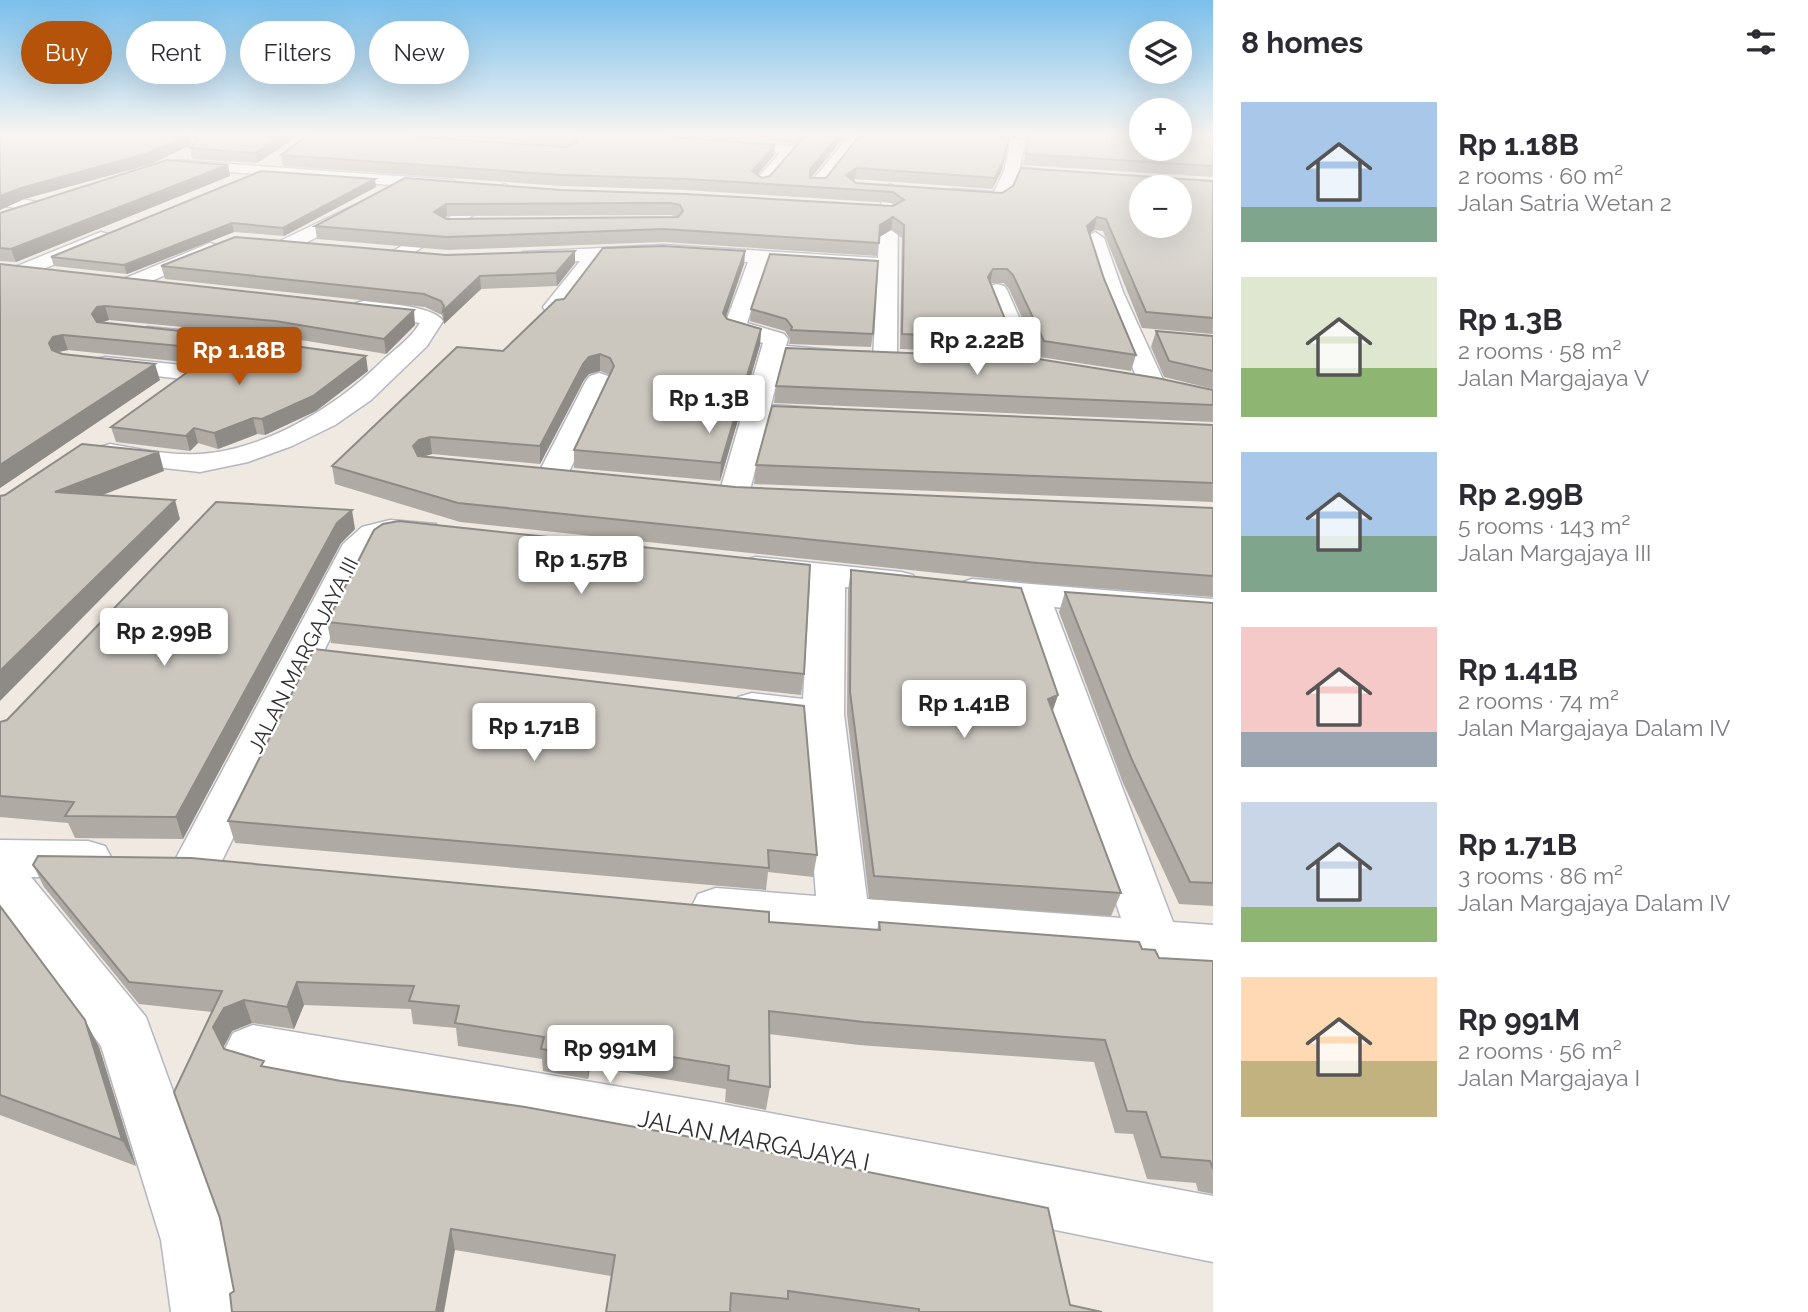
<!DOCTYPE html>
<html lang="en">
<head>
<meta charset="utf-8">
<style>
	body { margin:0; font-family:Raleway,sans-serif; background:#f2f2f3; color:#2b2b33; height:100vh; display:flex; flex-direction:column; font-size:26px; white-space:nowrap }
	* { box-sizing:border-box; margin:0 }
	p { font-size:23px; color:#7c7c81 }
	.icon { flex:none; width:38px; height:38px; fill:none; stroke:currentColor; stroke-width:2; stroke-linecap:round; stroke-linejoin:round }
	.map { position:relative; flex:1; overflow:hidden }
	.details { display:flex; flex-direction:column; background:#fff; width:595px }
	.details>* { flex:none }
	.hud { position:absolute; left:21px; top:21px; width:665px; height:63px; display:flex; gap:14px }
	.controls { position:absolute; left:1129px; top:21px; display:grid; gap:14px }
	.controls a { display:grid; place-items:center; width:63px; height:63px; border-radius:50%; background:#fff; box-shadow:0 7px 28px #0002; font-size:35px }
	.price { position:absolute; translate:-50% -60px; padding:0 16px; border-radius:7px; background:#fff; color:#222; font-size:23px; line-height:46px; filter:drop-shadow(0 2px 4px #0008) }
	.price::after { content:''; position:absolute; left:50%; top:42px; width:21px; height:16px; margin-left:-10px; background:inherit; clip-path:polygon(0 0,100% 0,50% 100%) }
	.price.on { background:#b45309; color:#fff }
	ul { padding:0; list-style:none }
	li { display:flex; align-items:center; gap:21px; height:175px; padding:0 28px }
	li span { display:grid; place-items:center; flex:none; width:196px; height:140px; border-radius:0px; color:#555 }
	li>.icon { margin-inline-start:auto }
	span .icon { width:84px; height:84px; fill:#fffc; stroke-width:1 }
	li b { font-size:30px }
	h2 { display:flex; justify-content:space-between; align-items:center; height:84px; padding:0 28px; font-size:30px }
	.tag { padding:0 24px; border-radius:32px; background:#fff; box-shadow:0 7px 28px #0002; font-size:24px; line-height:63px }
	.tag.on { background:#b45309; color:#fff }
	main { display:flex; flex:1; min-height:0 }
	.map>svg:first-child { display:block }
</style>
</head>
<body>
<main>
<div class="map">
<svg width="1213" height="1312" viewBox="0 0 1213 1312">
	<rect width="100%" height="100%" fill="#efe9e1"/>
	<g fill="none" stroke-linecap="round" stroke-linejoin="round">
		<g stroke="#b4b7c1" stroke-width="3">
			<path id="minor" d="M 849,136 L 863,136 L 823,188 L 811,188 L 809,185 L 811,182 Z
				M 950,136 L 996,136 L 1023,140 L 1025,143 L 1020,167 L 1040,170 L 1043,173 L 1035,178 L 1017,176 L 1006,200 L 947,197 L 945,194 L 953,189 L 994,192 L 1004,171 L 1010,146 L 956,140 Z
				M 725,140 L 791,146 L 798,150 L 768,185 L 762,187 L 754,182 L 780,153 L 720,147 L 718,144 Z
				M 175,160 L 453,180 L 461,185 L 453,190 L 170,167 L 168,164 Z
				M 504,184 L 512,189 L 510,192 L 402,260 L 388,260 L 385,256 Z
				M 890,184 L 898,189 L 897,358 L 894,363 L 885,365 L 876,363 L 873,358 L 878,270 L 767,263 L 747,323 L 784,334 L 788,339 L 786,346 L 844,351 L 847,356 L 844,361 L 835,363 L 782,361 L 771,405 L 832,409 L 835,415 L 832,421 L 822,423 L 768,420 L 749,494 L 745,501 L 734,503 L 723,501 L 719,494 L 763,343 L 727,332 L 724,327 L 748,262 L 663,257 L 602,260 L 562,312 L 546,312 L 543,307 L 580,261 L 523,264 L 513,258 L 523,252 L 663,245 L 878,258 L 879,242 L 829,237 L 820,232 L 829,227 L 880,231 L 882,189 Z
				M 0,195 L 37,202 L 39,206 L 31,211 L 0,205 Z
				M 363,201 L 371,206 L 369,210 L 294,249 L 280,249 L 278,245 L 280,241 Z
				M 101,232 L 108,234 L 110,238 L 108,242 L 0,287 L 0,273 Z
				M 1095,232 L 1104,238 L 1123,292 L 1165,384 L 1161,389 L 1152,392 L 1143,389 L 1139,384 L 1103,292 L 1086,238 Z
				M 210,243 L 217,245 L 219,249 L 217,253 L 135,288 L 121,288 L 118,284 L 121,280 Z
				M 997,284 L 1004,286 L 1007,290 L 1040,365 L 1037,370 L 1028,372 L 1019,370 L 1016,365 L 987,290 L 990,286 Z
				M 364,301 C 383,304 432,305 443,321 L 427,346 L 371,400 L 335,425 L 292,446 L 248,462 L 200,472 L 110,462 L 100,459 L 96,453 L 100,447 L 110,444 C 140,449 170,456 200,454 C 264,450 334,408 378,365 C 392,351 410,340 420,323 L 356,313 L 353,308 L 356,303 Z
				M 148,327 L 283,340 L 291,342 L 295,347 L 291,352 L 283,354 L 140,339 L 136,334 L 140,329 Z
				M 105,357 L 191,366 L 200,368 L 203,373 L 200,378 L 191,380 L 96,369 L 93,364 L 96,359 Z
				M 599,373 L 608,376 L 612,381 L 566,478 L 562,484 L 551,487 L 540,484 L 536,478 L 586,381 L 590,376 Z
				M 390,520 L 436,524 L 441,531 L 436,538 C 415,543 393,532 374,548 L 216,873 L 199,878 L 182,873 L 175,860 L 343,544 L 362,527 Z
				M 756,557 L 901,572 L 913,575 L 918,582 L 913,589 L 901,592 L 845,587 L 844,714 L 867,899 L 1121,918 L 1017,604 L 960,597 L 954,590 L 960,583 L 972,579 L 1213,599 L 1213,621 L 1054,607 L 1173,922 L 1213,925 L 1213,969 L 716,928 L 698,922 L 691,908 L 698,894 L 716,888 L 816,896 L 803,725 L 738,715 L 732,706 L 738,697 L 752,693 L 803,699 L 810,583 L 744,574 L 739,567 L 744,560 Z
				M 0,840 L 88,841 L 105,846 L 112,859 L 105,872 L 88,877 L 31,877 L 146,1017 L 227,1240 L 241,1312 L 171,1312 L 161,1240 L 101,1046 L 0,910 Z
				M 253,1025 L 716,1103 L 1213,1196 L 1213,1262 L 716,1161 L 253,1077 L 233,1069 L 224,1051 L 233,1033 Z"/>
		</g>
		<use href="#minor" fill="#fff" fill-rule="evenodd"/>
	</g>
	<path fill="#afaba4" fill-rule="evenodd" d="M 0,136 L 298,136 L 257,163 L 192,159 L 190,148 L 193,146 L 191,145 L 151,164 L 24,199 L 0,210 Z
		M 451,136 L 661,136 L 775,145 L 774,155 L 758,175 L 762,178 L 770,176 L 796,146 L 791,143 L 705,136 L 845,136 L 811,178 L 826,178 L 859,136 L 1002,170 L 992,189 L 855,179 L 853,181 L 856,183 L 1002,193 L 1213,181 L 1213,334 L 1142,328 L 1103,231 L 1094,230 L 1089,234 L 1104,279 L 1136,355 L 1131,371 L 1040,357 L 1009,289 L 1004,283 L 990,283 L 1013,339 L 1009,354 L 900,349 L 902,238 L 891,230 L 879,237 L 877,256 L 663,242 L 447,250 L 317,239 L 315,226 L 405,178 L 561,190 L 894,206 L 891,203 L 686,190 L 561,186 L 283,166 L 281,155 L 569,147 L 571,146 ZM 671,215 L 677,217 L 445,218 L 447,216 Z
		M 1013,136 L 1213,136 L 1213,177 L 1023,165 L 1028,144 L 1025,139 Z
		M 228,165 L 230,176 L 16,262 L 0,261 L 0,213 Z
		M 376,187 L 284,236 L 234,232 L 127,274 L 54,266 L 51,257 Z
		M 575,251 L 575,263 L 557,286 L 481,289 L 444,324 L 442,315 L 425,307 L 165,279 L 161,266 Z
		M 745,251 L 744,264 L 726,317 L 727,319 L 761,329 L 760,345 L 720,481 L 574,468 L 574,450 L 610,375 L 600,371 L 589,374 L 584,380 L 540,464 L 432,454 L 426,456 L 735,487 L 1213,508 L 1213,597 L 1032,583 L 460,522 L 335,484 L 332,466 L 503,351 L 564,299 Z
		M 0,264 L 415,325 L 386,354 L 277,336 L 109,320 L 101,323 L 203,349 L 184,362 L 68,350 L 59,352 L 160,380 L 0,488 Z
		M 751,309 L 873,334 L 871,347 L 789,344 L 790,339 L 785,331 L 750,321 Z
		M 1156,331 L 1213,336 L 1213,389 L 1164,377 L 1151,347 Z
		M 368,371 L 316,411 L 265,435 L 257,434 L 218,449 L 198,443 L 190,451 L 116,442 L 111,427 Z
		M 776,386 L 1213,390 L 1213,422 L 774,403 Z
		M 1213,425 L 1213,502 L 754,484 L 756,465 Z
		M 355,529 L 341,543 L 183,839 L 75,838 L 68,823 L 0,817 L 0,722 L 7,720 Z
		M 851,570 L 1058,695 L 1052,711 L 1121,893 L 1111,916 L 869,899 L 847,714 L 848,590 Z
		M 1065,592 L 1213,603 L 1213,906 L 1179,904 L 1123,783 L 1059,612 Z
		M 327,622 L 804,674 L 801,695 L 331,643 Z
		M 314,649 L 817,855 L 813,877 L 768,872 L 766,890 L 235,843 L 228,821 Z
		M 33,865 L 877,930 L 879,922 L 1142,949 L 1159,958 L 1213,961 L 1213,1194 L 1198,1191 L 1196,1183 L 1147,1179 L 1133,1134 L 1115,1133 L 1094,1062 L 859,1045 L 769,1034 L 770,1087 L 766,1110 L 725,1102 L 726,1089 L 590,1067 L 588,1079 L 543,1071 L 542,1059 L 458,1046 L 456,1028 L 413,1024 L 411,1009 L 304,1005 L 294,1029 L 252,1023 L 232,1031 L 223,1048 L 224,1049 L 266,1067 L 1070,1305 L 1102,1312 L 606,1312 L 611,1276 L 455,1250 L 234,1291 L 212,1012 L 139,1004 L 44,887 Z
		M 0,906 L 85,1020 L 99,1047 L 136,1166 L 0,1115 Z"/>
	<path fill="#8e8b86" d="M 184,136 L 189,136 L 191,145 L 151,164 L 24,199 L 0,210 L 0,196 L 21,188 Z
		M 281,136 L 298,136 L 257,163 L 255,153 Z
		M 838,136 L 845,136 L 809,180 L 810,169 Z
		M 775,145 L 774,155 L 751,182 L 752,171 Z
		M 1007,148 L 1002,170 L 992,189 L 995,178 Z
		M 228,165 L 230,176 L 16,262 L 11,249 Z
		M 857,168 L 855,179 L 845,186 L 846,175 Z
		M 375,179 L 376,187 L 284,236 L 283,228 Z
		M 446,204 L 447,216 L 436,225 L 434,212 Z
		M 893,217 L 891,230 L 878,238 L 880,225 Z
		M 1097,217 L 1094,230 L 1083,239 L 1087,226 Z
		M 232,223 L 234,232 L 127,274 L 124,265 Z
		M 575,251 L 575,263 L 557,286 L 556,273 Z
		M 745,251 L 744,264 L 722,328 L 723,313 Z
		M 993,269 L 990,283 L 988,277 Z
		M 480,276 L 481,289 L 444,324 L 443,311 Z
		M 105,306 L 109,320 L 101,322 L 97,329 L 92,314 L 97,307 Z
		M 414,310 L 415,325 L 386,354 L 384,339 Z
		M 761,329 L 760,345 L 720,481 L 721,463 Z
		M 199,333 L 203,349 L 184,362 L 180,346 Z
		M 63,335 L 68,350 L 58,352 L 54,359 L 49,343 L 53,337 Z
		M 600,354 L 600,371 L 589,374 L 584,380 L 540,464 L 540,446 L 583,364 L 589,357 Z
		M 366,356 L 368,371 L 316,411 L 265,435 L 262,419 Z
		M 155,364 L 160,380 L 0,488 L 0,465 Z
		M 253,418 L 257,434 L 218,449 L 214,433 Z
		M 194,428 L 198,443 L 190,451 L 186,436 Z
		M 430,437 L 432,454 L 421,457 L 415,464 L 413,446 L 419,440 Z
		M 159,452 L 164,471 L 62,511 L 55,492 Z
		M 175,500 L 180,519 L 0,701 L 0,671 Z
		M 352,510 L 355,529 L 341,543 L 183,839 L 176,817 L 337,523 Z
		M 1058,695 L 1051,716 L 1048,699 Z
		M 297,982 L 304,1005 L 294,1029 L 287,1007 Z
		M 244,1000 L 252,1023 L 232,1031 L 222,1050 L 213,1027 L 224,1008 Z
		M 85,1020 L 99,1047 L 136,1166 L 122,1140 Z
		M 590,1044 L 590,1067 L 588,1079 L 587,1056 Z
		M 451,1229 L 455,1250 L 444,1312 L 436,1312 Z"/>
	<path fill="#cbc7bf" stroke="#8e8b86" stroke-width="2" fill-rule="evenodd" d="M 0,136 L 184,136 L 149,153 L 21,188 L 0,196 Z
		M 193,136 L 281,136 L 255,153 L 190,148 L 199,140 Z
		M 307,136 L 408,136 L 569,147 L 578,142 L 572,136 L 661,136 L 775,145 L 752,171 L 762,178 L 770,176 L 802,139 L 797,136 L 838,136 L 810,169 L 810,178 L 826,178 L 859,136 L 995,136 L 1009,138 L 1004,159 L 995,178 L 857,168 L 846,175 L 856,183 L 1002,193 L 1013,186 L 1021,168 L 1213,181 L 1213,318 L 1146,312 L 1106,219 L 1097,217 L 1087,226 L 1104,279 L 1136,355 L 1044,341 L 1013,275 L 1007,269 L 993,269 L 988,277 L 1013,339 L 902,334 L 904,225 L 893,217 L 880,225 L 879,243 L 664,229 L 446,237 L 315,226 L 405,178 L 561,190 L 686,194 L 893,206 L 904,200 L 893,192 L 687,179 L 561,175 L 281,155 ZM 1141,187 L 1180,187 L 1180,226 L 1141,226 ZM 671,203 L 680,205 L 683,211 L 678,217 L 446,219 L 434,212 L 446,204 Z
		M 1029,136 L 1141,136 L 1141,149 L 1180,149 L 1180,136 L 1213,136 L 1213,166 L 1026,154 Z
		M 167,160 L 228,165 L 11,249 L 0,248 L 0,213 Z
		M 261,171 L 375,179 L 283,228 L 232,223 L 124,265 L 51,257 Z
		M 235,237 L 446,255 L 575,251 L 556,273 L 480,276 L 443,311 L 444,306 L 441,301 L 424,294 L 161,266 Z
		M 663,246 L 745,251 L 723,313 L 727,319 L 761,329 L 721,463 L 574,450 L 614,366 L 610,358 L 600,354 L 589,357 L 583,364 L 540,446 L 430,437 L 419,440 L 413,446 L 418,456 L 735,487 L 1213,508 L 1213,576 L 1038,563 L 458,503 L 332,466 L 457,347 L 503,351 L 556,300 L 564,299 L 603,248 Z
		M 770,254 L 878,261 L 873,334 L 791,330 L 792,327 L 786,319 L 751,309 Z
		M 0,264 L 414,310 L 384,339 L 275,321 L 105,306 L 97,307 L 92,314 L 97,322 L 199,333 L 180,346 L 63,335 L 53,337 L 49,343 L 52,350 L 62,354 L 155,364 L 0,465 Z
		M 1156,331 L 1213,336 L 1213,371 L 1169,361 Z
		M 235,338 L 366,356 L 313,396 L 262,419 L 253,418 L 214,433 L 194,428 L 186,436 L 111,427 Z
		M 786,348 L 1032,358 L 1157,378 L 1213,390 L 1213,405 L 776,386 Z
		M 772,406 L 1213,425 L 1213,483 L 756,465 Z
		M 82,444 L 159,452 L 55,492 L 175,500 L 0,671 L 0,496 L 5,495 Z
		M 216,502 L 352,510 L 337,523 L 176,817 L 65,816 L 74,802 L 0,796 L 0,722 L 7,720 Z
		M 399,521 L 810,565 L 804,674 L 327,622 L 374,530 L 383,524 Z
		M 851,570 L 1021,588 L 1058,695 L 1048,699 L 1121,893 L 874,876 L 850,692 Z
		M 1065,592 L 1213,603 L 1213,883 L 1190,882 L 1132,760 Z
		M 314,649 L 804,706 L 817,855 L 768,850 L 769,868 L 228,821 Z
		M 38,856 L 191,858 L 769,912 L 769,922 L 880,930 L 879,922 L 1139,942 L 1142,949 L 1155,950 L 1159,958 L 1213,961 L 1213,1169 L 1210,1161 L 1161,1157 L 1146,1112 L 1127,1111 L 1105,1040 L 864,1022 L 769,1011 L 770,1087 L 728,1080 L 729,1066 L 590,1044 L 587,1056 L 541,1049 L 544,1037 L 455,1023 L 459,1006 L 409,1001 L 414,986 L 297,982 L 287,1007 L 244,1000 L 224,1008 L 213,1027 L 224,1049 L 264,1061 L 261,1066 L 341,1081 L 525,1107 L 718,1142 L 1048,1208 L 1070,1305 L 1102,1312 L 919,1312 L 919,1309 L 788,1291 L 788,1299 L 731,1293 L 730,1312 L 606,1312 L 615,1255 L 451,1229 L 436,1312 L 232,1312 L 230,1294 L 234,1291 L 220,1218 L 174,1092 L 222,991 L 129,982 L 33,865 Z
		M 0,906 L 85,1020 L 122,1140 L 0,1095 Z"/>
	<linearGradient id="sky" x2="0" y2="1"><stop stop-color="#7abfeb"/><stop offset="0.42" stop-color="#f8f5f2"/><stop offset="1" stop-color="#f8f5f2" stop-opacity="0"/></linearGradient>
	<rect width="1213" height="320" fill="url(#sky)"/>
	<g text-anchor="middle" dominant-baseline="central" stroke-width="5" stroke-linejoin="round" paint-order="stroke">
		<g font-size="21" fill="#2e2e2e" stroke="#fff">
			<text transform="translate(303 655) rotate(-63)">JALAN MARGAJAYA III</text>
		</g>
		<g font-size="24" fill="#2e2e2e" stroke="#fff">
			<text transform="translate(754 1140) rotate(11)">JALAN MARGAJAYA I</text>
		</g>
	</g>
</svg>
<div class="controls">
<a><svg class="icon" aria-label="layers" viewBox="0 0 24 24"><path d="M12 4l9 5-9 5-9-5zM3 14l9 5 9-5"/></svg></a>
<a>+</a>
<a>−</a>
</div>
<b class="price" style="left:977px;top:377px">Rp 2.22B</b>
<b class="price on" style="left:239px;top:387px">Rp 1.18B</b>
<b class="price" style="left:709px;top:435px">Rp 1.3B</b>
<b class="price" style="left:581px;top:596px">Rp 1.57B</b>
<b class="price" style="left:164px;top:668px">Rp 2.99B</b>
<b class="price" style="left:964px;top:740px">Rp 1.41B</b>
<b class="price" style="left:534px;top:763px">Rp 1.71B</b>
<b class="price" style="left:610px;top:1085px">Rp 991M</b>
<div class="hud">
<a class="tag on">Buy</a>
<a class="tag">Rent</a>
<a class="tag">Filters</a>
<a class="tag">New</a>
</div>
</div>
<section class="details">
<h2>8 homes<svg class="icon" aria-label="filters" viewBox="0 0 24 24"><path d="M4 7h16M4 17h16"/><circle cx="9" cy="7" r="2"/><circle cx="15" cy="17" r="2"/></svg></h2>
<ul>
<li><span style="background:linear-gradient(#a9c7e8 75%,#7fa58c 0)"><svg class="icon" aria-label="home" viewBox="0 0 24 24"><path d="M3 11l9-7 9 7M6 9v11h12V9"/></svg></span><div><b>Rp 1.18B</b><p>2 rooms · 60 m²</p><p>Jalan Satria Wetan 2</p></div></li>
<li><span style="background:linear-gradient(#dfe7d0 65%,#8fb573 0)"><svg class="icon" aria-label="home" viewBox="0 0 24 24"><path d="M3 11l9-7 9 7M6 9v11h12V9"/></svg></span><div><b>Rp 1.3B</b><p>2 rooms · 58 m²</p><p>Jalan Margajaya V</p></div></li>
<li><span style="background:linear-gradient(#a9c7e8 60%,#7fa58c 0)"><svg class="icon" aria-label="home" viewBox="0 0 24 24"><path d="M3 11l9-7 9 7M6 9v11h12V9"/></svg></span><div><b>Rp 2.99B</b><p>5 rooms · 143 m²</p><p>Jalan Margajaya III</p></div></li>
<li><span style="background:linear-gradient(#f6c9c9 75%,#9aa5b1 0)"><svg class="icon" aria-label="home" viewBox="0 0 24 24"><path d="M3 11l9-7 9 7M6 9v11h12V9"/></svg></span><div><b>Rp 1.41B</b><p>2 rooms · 74 m²</p><p>Jalan Margajaya Dalam IV</p></div></li>
<li><span style="background:linear-gradient(#c9d6e8 75%,#8fb573 0)"><svg class="icon" aria-label="home" viewBox="0 0 24 24"><path d="M3 11l9-7 9 7M6 9v11h12V9"/></svg></span><div><b>Rp 1.71B</b><p>3 rooms · 86 m²</p><p>Jalan Margajaya Dalam IV</p></div></li>
<li><span style="background:linear-gradient(#ffd9b3 60%,#c2b280 0)"><svg class="icon" aria-label="home" viewBox="0 0 24 24"><path d="M3 11l9-7 9 7M6 9v11h12V9"/></svg></span><div><b>Rp 991M</b><p>2 rooms · 56 m²</p><p>Jalan Margajaya I</p></div></li>
</ul>
</section>
</main>
</body>
</html>
